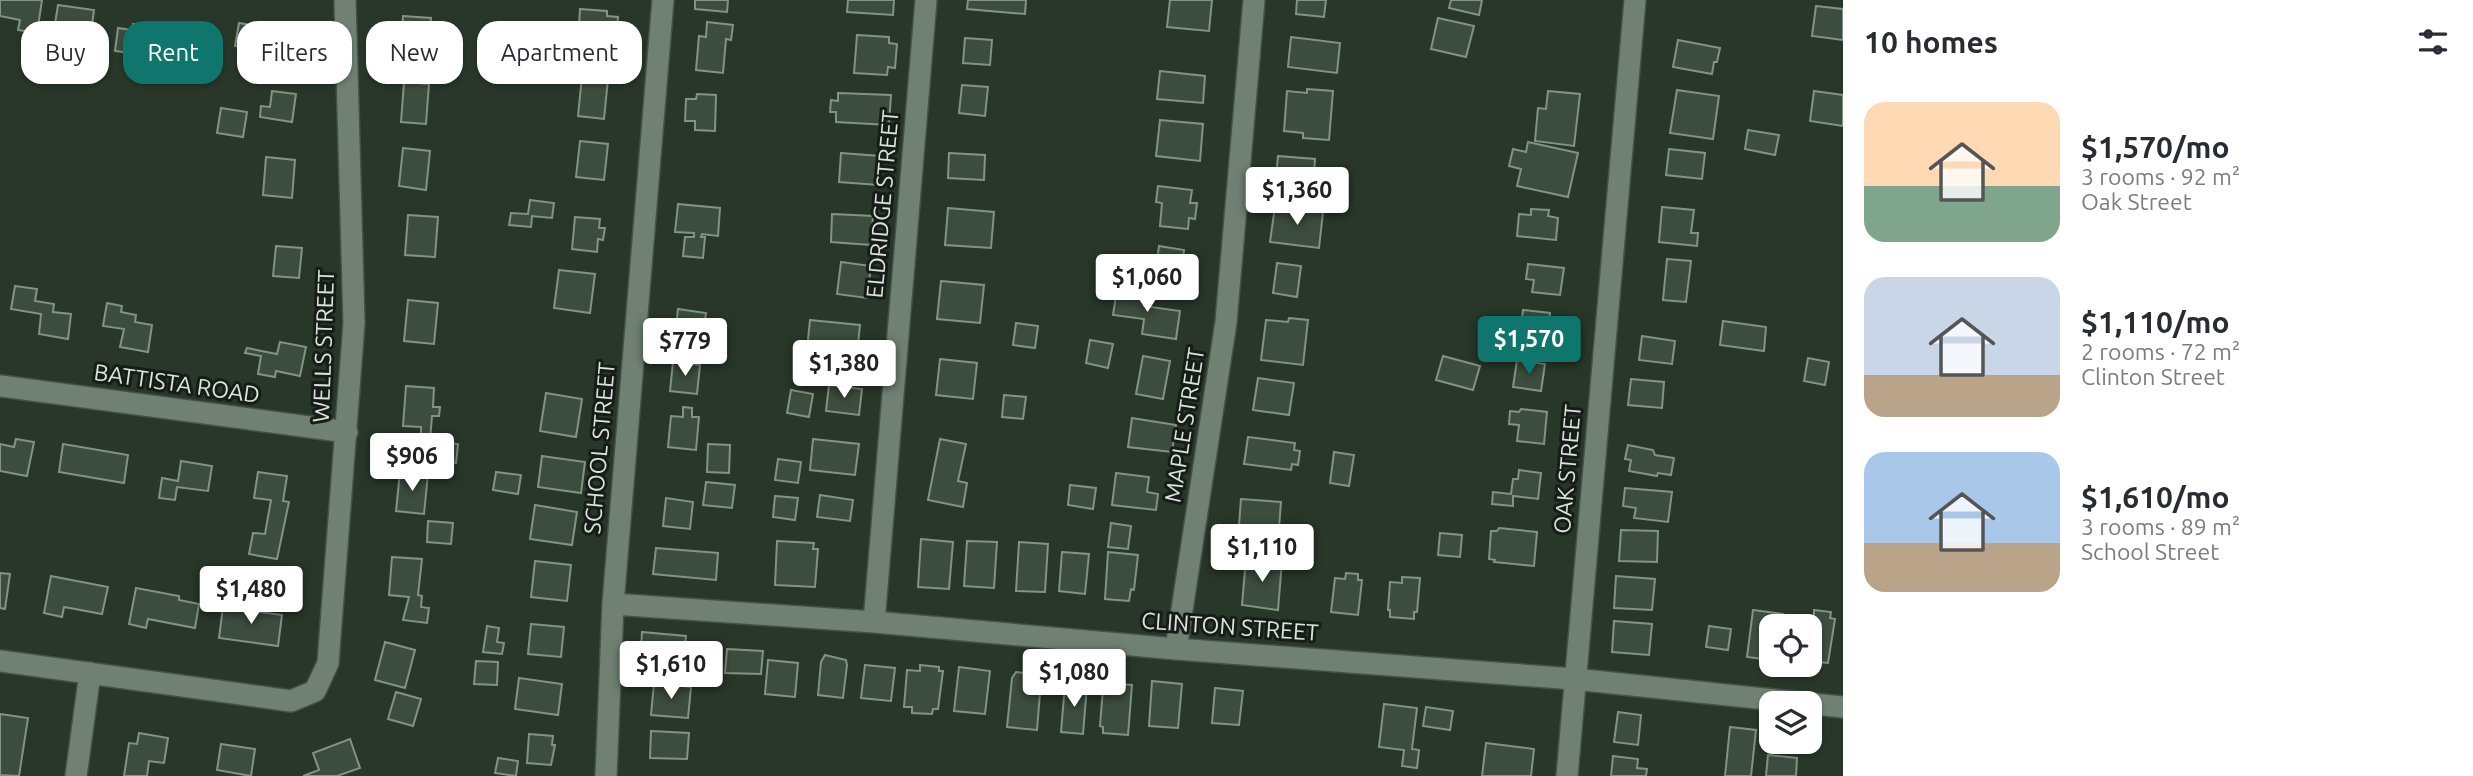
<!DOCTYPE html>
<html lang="en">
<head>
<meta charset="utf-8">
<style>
	body { margin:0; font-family:Ubuntu,sans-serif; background:#f2f2f3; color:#2b2b33; height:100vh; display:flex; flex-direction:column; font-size:26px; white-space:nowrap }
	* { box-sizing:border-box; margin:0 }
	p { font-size:23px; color:#7c7c81 }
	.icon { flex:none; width:38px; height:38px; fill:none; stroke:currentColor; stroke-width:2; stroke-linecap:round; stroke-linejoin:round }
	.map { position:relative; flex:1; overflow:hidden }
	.drawer { display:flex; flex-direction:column; background:#fff; width:630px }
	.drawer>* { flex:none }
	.guide { position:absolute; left:21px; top:21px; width:665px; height:63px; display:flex; gap:14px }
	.buttons { position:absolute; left:1759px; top:614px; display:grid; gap:14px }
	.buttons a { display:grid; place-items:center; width:63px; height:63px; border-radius:14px; background:#fff; box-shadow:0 2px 5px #0004; font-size:35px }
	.price { position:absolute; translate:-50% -60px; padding:0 16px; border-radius:7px; background:#fff; color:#222; font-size:23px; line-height:46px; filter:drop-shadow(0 2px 4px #0008) }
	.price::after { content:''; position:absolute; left:50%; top:42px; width:21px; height:16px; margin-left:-10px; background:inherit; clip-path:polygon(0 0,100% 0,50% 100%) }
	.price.on { background:#0f766e; color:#fff }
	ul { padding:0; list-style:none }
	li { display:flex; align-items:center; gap:21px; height:175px; padding:0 21px }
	li span { display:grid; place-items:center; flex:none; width:196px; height:140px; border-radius:21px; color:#555 }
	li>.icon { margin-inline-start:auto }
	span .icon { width:84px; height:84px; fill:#fffc; stroke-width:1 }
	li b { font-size:30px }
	h2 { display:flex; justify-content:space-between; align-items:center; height:84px; padding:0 21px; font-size:30px }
	.tag { padding:0 24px; border-radius:21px; background:#fff; box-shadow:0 2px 5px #0004; font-size:24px; line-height:63px }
	.tag.on { background:#0f766e; color:#fff }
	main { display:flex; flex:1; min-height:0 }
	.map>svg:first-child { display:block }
</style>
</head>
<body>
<main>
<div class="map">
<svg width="1843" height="776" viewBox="0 0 1843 776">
	<rect width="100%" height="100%" fill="#28372a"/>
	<path fill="#3c4c3e" stroke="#829384" stroke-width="2" d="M 0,0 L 42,0 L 37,33 L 18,30 L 20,20 L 0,16 Z
		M 695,0 L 728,0 L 727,12 L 695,9 Z
		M 848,0 L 894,0 L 893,15 L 847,12 Z
		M 968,0 L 1026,0 L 1025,14 L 967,9 Z
		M 1170,0 L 1212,0 L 1209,31 L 1167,27 Z
		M 1297,0 L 1326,0 L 1324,17 L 1296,14 Z
		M 1451,0 L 1482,0 L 1479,15 L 1449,8 Z
		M 58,5 L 94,10 L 90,41 L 53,36 Z
		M 1816,6 L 1843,9 L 1843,40 L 1812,36 Z
		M 580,9 L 607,11 L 607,16 L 618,17 L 616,42 L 605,41 L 605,45 L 578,43 Z
		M 403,16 L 431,18 L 429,38 L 443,39 L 441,61 L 418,59 L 419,55 L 401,54 Z
		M 1438,18 L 1474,26 L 1466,57 L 1431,49 Z
		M 707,22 L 733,25 L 731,40 L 726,39 L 723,73 L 696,70 L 699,36 L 706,37 Z
		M 239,23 L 298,33 L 293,61 L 256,55 L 257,50 L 235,46 Z
		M 133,24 L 152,26 L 147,63 L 137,61 L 138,54 L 115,51 L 118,28 L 132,30 Z
		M 857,35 L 889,37 L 889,43 L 897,44 L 895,68 L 888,67 L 887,75 L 854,73 Z
		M 1291,37 L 1340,43 L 1337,73 L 1288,67 Z
		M 965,38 L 992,40 L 990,65 L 963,63 Z
		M 1678,40 L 1720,48 L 1717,62 L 1714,62 L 1712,74 L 1673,67 Z
		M 1160,71 L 1205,76 L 1203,103 L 1157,99 Z
		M 582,76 L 608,79 L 604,119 L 578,116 Z
		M 404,82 L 429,84 L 426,124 L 401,122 Z
		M 962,85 L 988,87 L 985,116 L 959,113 Z
		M 1307,89 L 1333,91 L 1329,140 L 1303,138 L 1303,133 L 1284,131 L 1287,91 L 1307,93 Z
		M 1677,90 L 1719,96 L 1713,139 L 1670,133 Z
		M 272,91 L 296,94 L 292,122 L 260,117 L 261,106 L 270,107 Z
		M 1548,91 L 1580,94 L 1574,146 L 1535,141 L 1538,108 L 1546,109 Z
		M 1814,91 L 1843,95 L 1843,126 L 1810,121 Z
		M 838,93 L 891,95 L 889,125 L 836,122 L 836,112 L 830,112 L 831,100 L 838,101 Z
		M 697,94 L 716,95 L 715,131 L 695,130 L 695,121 L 685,121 L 686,99 L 696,99 Z
		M 221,108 L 247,112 L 243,137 L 217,133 Z
		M 1160,120 L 1203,124 L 1200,161 L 1156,156 Z
		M 1748,130 L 1779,135 L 1775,155 L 1745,149 Z
		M 580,141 L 608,144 L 604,180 L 576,177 Z
		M 1528,142 L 1578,153 L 1568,197 L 1517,186 L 1521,169 L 1509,166 L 1513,149 L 1526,152 Z
		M 403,148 L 430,151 L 426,190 L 399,186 Z
		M 1669,149 L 1705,153 L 1702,179 L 1666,175 Z
		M 841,153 L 880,156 L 878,185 L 839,182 Z
		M 949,153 L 985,155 L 984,180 L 948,178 Z
		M 1278,156 L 1315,159 L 1313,189 L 1275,186 Z
		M 266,157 L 295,160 L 292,198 L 263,195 Z
		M 1158,186 L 1192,190 L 1190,203 L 1197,203 L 1195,219 L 1189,218 L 1188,229 L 1160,226 L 1162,203 L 1156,202 Z
		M 530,200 L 554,203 L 552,218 L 532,216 L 531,227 L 509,225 L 511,213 L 528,214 Z
		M 678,204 L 720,208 L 718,236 L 702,234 L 701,237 L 705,237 L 703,258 L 683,256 L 685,237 L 694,237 L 694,233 L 675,232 Z
		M 1275,206 L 1323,212 L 1319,248 L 1270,242 Z
		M 1662,207 L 1694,210 L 1691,233 L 1698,233 L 1697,246 L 1659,242 Z
		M 948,208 L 994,212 L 991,248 L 945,245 Z
		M 1531,209 L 1549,210 L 1548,216 L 1558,218 L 1556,240 L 1517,236 L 1519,214 L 1531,215 Z
		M 832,214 L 873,216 L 871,245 L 831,242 Z
		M 408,215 L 438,217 L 435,257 L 405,255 Z
		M 575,217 L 600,219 L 599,228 L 605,228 L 603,240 L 598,239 L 597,252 L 572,249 Z
		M 276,246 L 302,248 L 299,278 L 273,276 Z
		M 1159,246 L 1184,250 L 1183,261 L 1187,262 L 1186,273 L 1181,272 L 1180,280 L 1155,276 Z
		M 1667,259 L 1691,261 L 1686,302 L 1663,300 Z
		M 841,262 L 871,266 L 867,298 L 837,294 Z
		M 1277,263 L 1301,266 L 1297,297 L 1273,293 Z
		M 1528,264 L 1564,268 L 1560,295 L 1532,292 L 1534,280 L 1526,279 Z
		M 559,270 L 595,274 L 590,313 L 554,308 Z
		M 941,281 L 984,285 L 980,323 L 937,319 Z
		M 15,286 L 37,289 L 35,301 L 54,304 L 53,312 L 71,314 L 68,339 L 39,334 L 41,314 L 11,309 Z
		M 1117,289 L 1146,294 L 1144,306 L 1180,311 L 1176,339 L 1142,334 L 1144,319 L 1113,315 Z
		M 408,300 L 438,303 L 434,344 L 404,341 Z
		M 107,303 L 122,306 L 121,312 L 136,315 L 135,322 L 152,325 L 148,352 L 120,347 L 124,329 L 103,326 Z
		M 678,309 L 706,313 L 702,341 L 675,337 Z
		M 1523,310 L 1550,313 L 1547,345 L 1508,340 L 1510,326 L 1521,327 Z
		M 1289,318 L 1308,320 L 1303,365 L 1261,360 L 1266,320 L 1288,322 Z
		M 810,320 L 860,325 L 857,354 L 807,349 Z
		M 1723,321 L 1766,327 L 1764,351 L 1720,345 Z
		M 1016,323 L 1038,326 L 1035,348 L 1013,345 Z
		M 1642,336 L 1675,341 L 1672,364 L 1639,360 Z
		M 1090,340 L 1113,344 L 1108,368 L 1086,363 Z
		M 280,342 L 306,347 L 300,376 L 276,371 L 275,377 L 258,374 L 261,356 L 245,353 L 247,348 L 277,354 Z
		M 1143,356 L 1170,361 L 1163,399 L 1136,394 Z
		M 1443,356 L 1480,366 L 1473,390 L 1436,380 Z
		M 1808,358 L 1829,362 L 1825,385 L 1804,381 Z
		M 940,359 L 977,363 L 973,399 L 936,395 Z
		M 1517,360 L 1545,364 L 1541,391 L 1513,387 Z
		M 673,362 L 700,365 L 697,394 L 670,391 Z
		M 1258,378 L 1294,383 L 1289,415 L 1253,410 Z
		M 1631,379 L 1664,382 L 1662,408 L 1628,405 Z
		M 829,385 L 862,389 L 859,415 L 826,411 Z
		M 406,386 L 434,388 L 433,407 L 440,407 L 439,416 L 432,416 L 430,440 L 421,440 L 421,427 L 403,426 Z
		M 791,390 L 813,394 L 809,417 L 787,413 Z
		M 546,393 L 582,399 L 576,437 L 540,431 Z
		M 1004,395 L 1026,397 L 1023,419 L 1002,417 Z
		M 683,407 L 692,408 L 692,417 L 699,417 L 696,450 L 668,447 L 671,416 L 683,417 Z
		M 1521,409 L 1547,412 L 1544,444 L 1517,441 L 1519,425 L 1509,424 L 1510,411 L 1519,412 Z
		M 1132,418 L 1176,425 L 1172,452 L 1128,447 Z
		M 1248,437 L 1295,443 L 1294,450 L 1300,451 L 1298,465 L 1292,464 L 1291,470 L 1244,464 Z
		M 16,439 L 34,442 L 27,476 L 0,471 L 0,444 L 14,447 Z
		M 813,439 L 859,444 L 855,475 L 810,470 Z
		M 940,439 L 966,444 L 958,481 L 967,483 L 963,507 L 928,500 Z
		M 434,441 L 458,444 L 456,463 L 431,460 Z
		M 63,444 L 128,455 L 124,483 L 59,472 Z
		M 708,444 L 730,445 L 729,473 L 707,472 Z
		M 1628,445 L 1653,450 L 1655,455 L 1674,458 L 1671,475 L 1658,473 L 1657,476 L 1629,471 L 1631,460 L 1625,459 Z
		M 1334,452 L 1354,455 L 1349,486 L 1330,483 Z
		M 542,456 L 585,462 L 581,493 L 538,487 Z
		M 778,459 L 801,462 L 798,483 L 775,480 Z
		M 181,461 L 212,466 L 208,491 L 177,487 L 175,500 L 159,498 L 162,478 L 178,481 Z
		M 1519,470 L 1541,473 L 1538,499 L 1513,496 L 1513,506 L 1492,504 L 1493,492 L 1511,494 L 1513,479 L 1518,479 Z
		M 258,472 L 287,476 L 283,501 L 289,502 L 277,559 L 249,554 L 253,533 L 265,534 L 271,500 L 254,498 Z
		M 400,472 L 428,474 L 424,514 L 396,511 Z
		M 496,472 L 521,475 L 518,494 L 493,490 Z
		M 1116,473 L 1149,477 L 1147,492 L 1158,494 L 1156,510 L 1112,505 Z
		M 706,482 L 735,485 L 732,508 L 703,505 Z
		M 1070,485 L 1096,488 L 1093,509 L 1068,505 Z
		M 1625,488 L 1672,492 L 1668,522 L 1634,518 L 1636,508 L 1623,506 Z
		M 820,495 L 853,500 L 850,521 L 817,517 Z
		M 775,496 L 798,498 L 795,520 L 773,517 Z
		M 666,498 L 693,502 L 690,529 L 663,526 Z
		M 1241,499 L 1281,502 L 1279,528 L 1239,525 Z
		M 535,505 L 577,512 L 572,545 L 530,539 Z
		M 428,521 L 453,523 L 451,544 L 427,542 Z
		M 1111,523 L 1131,526 L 1128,549 L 1108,547 Z
		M 1499,528 L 1537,532 L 1534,566 L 1494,562 L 1495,560 L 1489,559 L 1491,531 L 1497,531 Z
		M 1621,530 L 1658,531 L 1657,562 L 1619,561 Z
		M 1440,533 L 1462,535 L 1460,557 L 1438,555 Z
		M 921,539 L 953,542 L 949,589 L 918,587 Z
		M 777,541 L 814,543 L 813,549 L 818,549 L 815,587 L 775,585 Z
		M 967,541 L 997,542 L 994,588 L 964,586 Z
		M 1019,542 L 1048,544 L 1045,592 L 1016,591 Z
		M 656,548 L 718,553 L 716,580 L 653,574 Z
		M 1062,552 L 1089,554 L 1085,594 L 1059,591 Z
		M 1108,552 L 1138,555 L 1134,590 L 1131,589 L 1129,601 L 1105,599 Z
		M 392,557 L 422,559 L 418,595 L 422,596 L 421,607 L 429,608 L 427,623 L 403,620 L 409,597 L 389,595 Z
		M 1246,558 L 1282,561 L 1278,610 L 1242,605 Z
		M 535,561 L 571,565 L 567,601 L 531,597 Z
		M 0,573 L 10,574 L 5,609 L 0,608 Z
		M 1346,573 L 1358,574 L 1358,580 L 1362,580 L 1358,615 L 1331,612 L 1335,578 L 1345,579 Z
		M 51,576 L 108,587 L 102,614 L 64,607 L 62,617 L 44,613 Z
		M 1616,576 L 1655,579 L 1652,610 L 1614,608 Z
		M 1402,577 L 1420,578 L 1417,612 L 1414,612 L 1414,619 L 1390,617 L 1390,610 L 1388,610 L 1390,582 L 1402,583 Z
		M 136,588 L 179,596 L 179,600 L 199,604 L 195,628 L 148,619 L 146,628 L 129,624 Z
		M 223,607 L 282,615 L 278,646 L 219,638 Z
		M 1753,610 L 1783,614 L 1782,626 L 1771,626 L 1771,660 L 1747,657 Z
		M 1814,610 L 1831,612 L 1830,618 L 1835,619 L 1828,663 L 1810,661 L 1810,626 L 1805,626 L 1806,615 L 1814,616 Z
		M 1614,621 L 1652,624 L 1649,655 L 1612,652 Z
		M 531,624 L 564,627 L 561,657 L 528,654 Z
		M 487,626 L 499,628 L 497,642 L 504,643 L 502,654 L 483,652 Z
		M 1709,626 L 1731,629 L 1728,650 L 1706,647 Z
		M 642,632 L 686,636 L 683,666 L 650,663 L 650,668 L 635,666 L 637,648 L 641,648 Z
		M 385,642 L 415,650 L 405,688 L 375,680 Z
		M 727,649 L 763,651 L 761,674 L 725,673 Z
		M 825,655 L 846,660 L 847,665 L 843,698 L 818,695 L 821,662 Z
		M 768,660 L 798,663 L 795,697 L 765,694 Z
		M 476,661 L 498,662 L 497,685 L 474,684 Z
		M 865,665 L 895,668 L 891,701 L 861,698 Z
		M 920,665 L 939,667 L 939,671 L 943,671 L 938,709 L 933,709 L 932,714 L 912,713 L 912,707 L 904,707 L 907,670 L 920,671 Z
		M 959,667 L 990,671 L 985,714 L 954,711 Z
		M 1016,672 L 1040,675 L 1041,681 L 1037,730 L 1007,727 L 1012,678 Z
		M 519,678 L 562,684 L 558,715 L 515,709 Z
		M 1152,681 L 1182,684 L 1178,728 L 1149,726 Z
		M 654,683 L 691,687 L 688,718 L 651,715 Z
		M 1107,683 L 1132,685 L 1128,735 L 1103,733 L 1103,727 L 1100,726 L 1103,688 L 1107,688 Z
		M 1065,684 L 1087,686 L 1083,734 L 1061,732 Z
		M 1215,688 L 1243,691 L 1239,725 L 1212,723 Z
		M 396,692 L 421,699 L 413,726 L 388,719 Z
		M 1384,704 L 1417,708 L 1412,749 L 1419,750 L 1417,768 L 1402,766 L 1404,750 L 1379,747 Z
		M 1426,707 L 1453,711 L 1450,730 L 1423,726 Z
		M 1618,712 L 1641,715 L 1638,745 L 1614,742 Z
		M 0,714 L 28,718 L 19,776 L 0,775 Z
		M 1730,727 L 1756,730 L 1751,776 L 1725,776 Z
		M 651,731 L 689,733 L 687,759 L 650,758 Z
		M 139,733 L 168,738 L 164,763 L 149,761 L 147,776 L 124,776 L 129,743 L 137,744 Z
		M 529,734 L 553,736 L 552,745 L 555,745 L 551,765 L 527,763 Z
		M 350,739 L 360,768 L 337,776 L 303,776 L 319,770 L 313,753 Z
		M 1486,743 L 1534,749 L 1531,776 L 1482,776 Z
		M 221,744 L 255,749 L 251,776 L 217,770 Z
		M 1768,755 L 1797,758 L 1796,776 L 1766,776 Z
		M 1613,756 L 1638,759 L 1637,768 L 1647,769 L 1646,776 L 1611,776 Z
		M 498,758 L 518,761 L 516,776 L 495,773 Z"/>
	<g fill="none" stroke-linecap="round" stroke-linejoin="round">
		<g stroke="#455147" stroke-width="24">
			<path id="minor" d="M 0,386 L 347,432
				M 613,604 L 874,622 L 1176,649 L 1574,679 L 1843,707
				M 874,622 L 926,0
				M 1176,649 L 1226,322 L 1254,0
				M 0,661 L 291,701 L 315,691 L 328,663 L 354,323 L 345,0
				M 76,776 L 90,673
				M 606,776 L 613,604 L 663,0
				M 1567,776 L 1635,0"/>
		</g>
		<use href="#minor" stroke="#708173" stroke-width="21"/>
	</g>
	<g text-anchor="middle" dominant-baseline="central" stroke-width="6" stroke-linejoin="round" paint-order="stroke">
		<g font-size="23" fill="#dae4db" stroke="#161c17">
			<text transform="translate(882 204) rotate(-85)">ELDRIDGE STREET</text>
			<text transform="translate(323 346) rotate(-88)">WELLS STREET</text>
			<text transform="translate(177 383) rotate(8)">BATTISTA ROAD</text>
			<text transform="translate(1184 425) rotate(-81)">MAPLE STREET</text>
			<text transform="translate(599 448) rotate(-85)">SCHOOL STREET</text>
			<text transform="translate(1567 469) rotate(-85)">OAK STREET</text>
			<text transform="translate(1230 626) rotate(4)">CLINTON STREET</text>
		</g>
	</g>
</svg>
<div class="buttons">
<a><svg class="icon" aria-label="locate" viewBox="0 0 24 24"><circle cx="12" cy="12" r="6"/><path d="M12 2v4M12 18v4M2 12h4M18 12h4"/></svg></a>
<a><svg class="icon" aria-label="layers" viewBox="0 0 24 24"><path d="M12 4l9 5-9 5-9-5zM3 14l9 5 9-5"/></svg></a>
</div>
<b class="price" style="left:1297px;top:227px">$1,360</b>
<b class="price" style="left:1147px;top:314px">$1,060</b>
<b class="price on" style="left:1529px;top:376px">$1,570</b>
<b class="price" style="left:685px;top:378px">$779</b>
<b class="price" style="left:844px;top:400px">$1,380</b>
<b class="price" style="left:412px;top:493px">$906</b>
<b class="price" style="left:1262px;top:584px">$1,110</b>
<b class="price" style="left:251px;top:626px">$1,480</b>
<b class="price" style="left:671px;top:701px">$1,610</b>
<b class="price" style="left:1074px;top:709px">$1,080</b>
<div class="guide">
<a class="tag">Buy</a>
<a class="tag on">Rent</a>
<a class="tag">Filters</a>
<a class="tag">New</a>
<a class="tag">Apartment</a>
</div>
</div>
<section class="drawer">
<h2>10 homes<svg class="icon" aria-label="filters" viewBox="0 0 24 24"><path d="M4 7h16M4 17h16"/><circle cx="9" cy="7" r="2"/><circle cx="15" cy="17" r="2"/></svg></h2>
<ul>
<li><span style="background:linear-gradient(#ffd9b3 60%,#7fa58c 0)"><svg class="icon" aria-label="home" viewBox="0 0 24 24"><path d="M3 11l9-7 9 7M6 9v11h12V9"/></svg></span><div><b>$1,570/mo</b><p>3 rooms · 92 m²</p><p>Oak Street</p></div></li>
<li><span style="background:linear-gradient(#c9d6e8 70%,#b9a48a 0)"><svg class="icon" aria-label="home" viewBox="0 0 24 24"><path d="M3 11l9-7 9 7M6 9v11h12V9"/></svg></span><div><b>$1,110/mo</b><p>2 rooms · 72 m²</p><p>Clinton Street</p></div></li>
<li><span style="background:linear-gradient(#a9c7e8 65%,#b9a48a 0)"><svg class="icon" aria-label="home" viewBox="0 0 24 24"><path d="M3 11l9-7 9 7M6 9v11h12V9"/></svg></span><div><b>$1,610/mo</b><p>3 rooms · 89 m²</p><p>School Street</p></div></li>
</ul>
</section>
</main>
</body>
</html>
